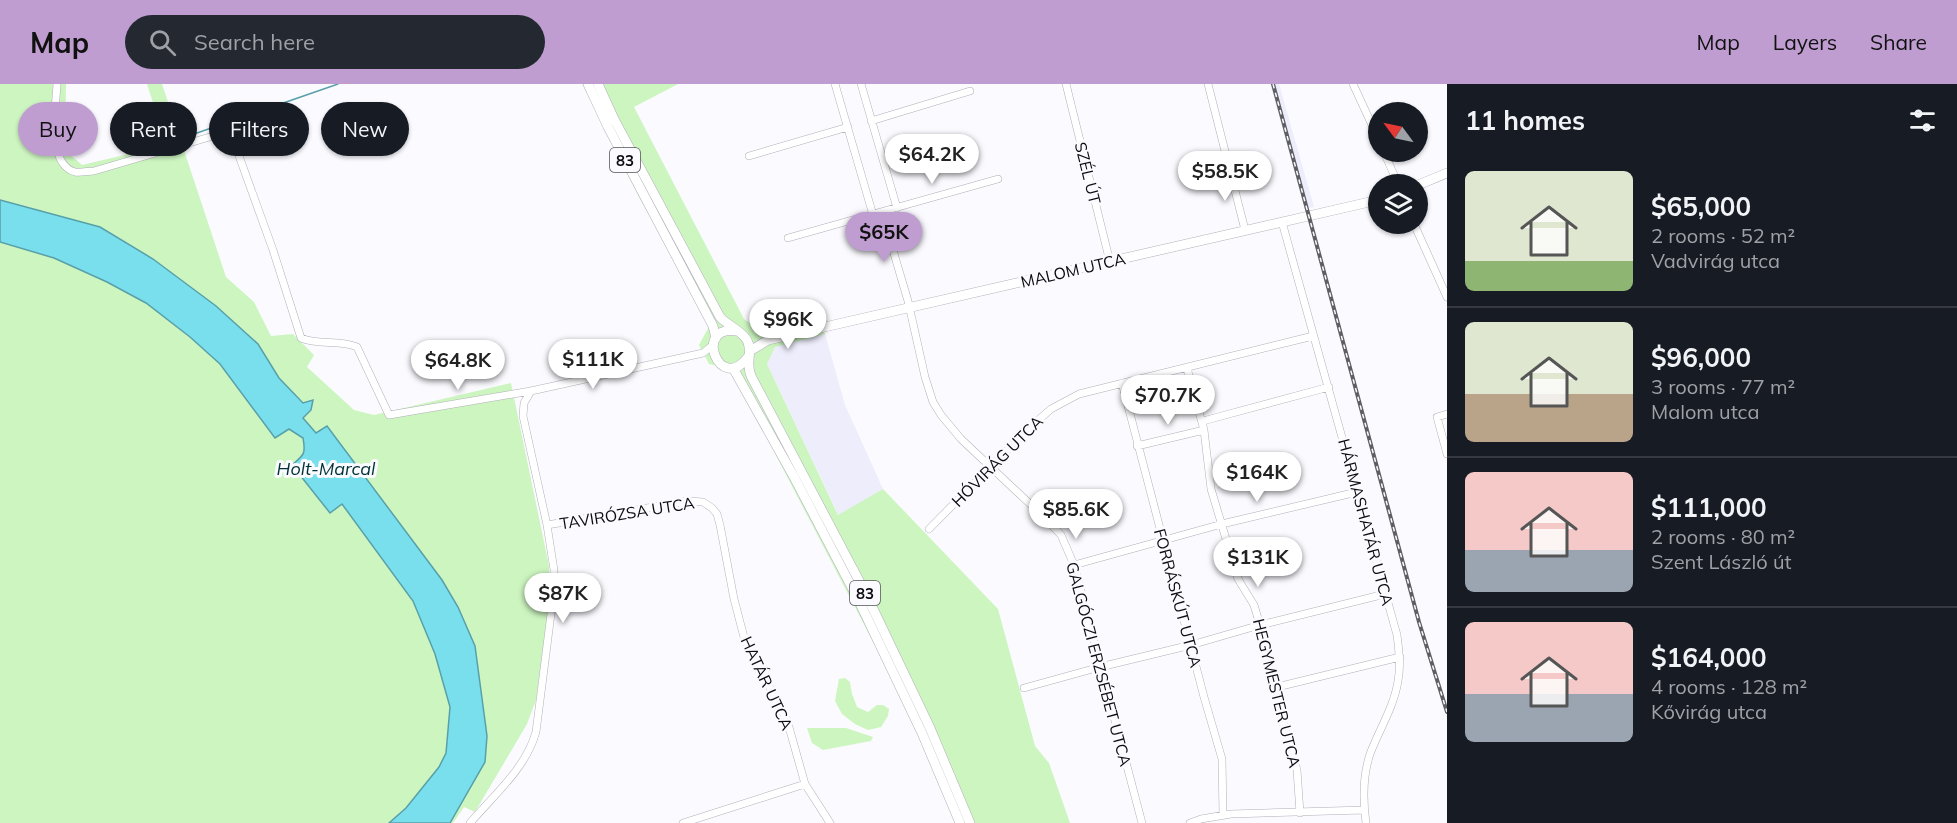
<!DOCTYPE html>
<html lang="en">
<head>
<meta charset="utf-8">
<style>
	body { margin:0; font-family:Mulish,sans-serif; background:#242831; color:#f1f3f6; height:100vh; display:flex; flex-direction:column; font-size:22px; white-space:nowrap }
	* { box-sizing:border-box; margin:0 }
	p { font-size:20px; color:#9ea1a6 }
	.icon { flex:none; width:33px; height:33px; fill:none; stroke:currentColor; stroke-width:2; stroke-linecap:round; stroke-linejoin:round }
	.map { position:relative; flex:1; overflow:hidden }
	.sheet { display:flex; flex-direction:column; background:#171b24; width:510px }
	.sheet>* { flex:none }
	.top-card { position:absolute; left:18px; top:18px; width:570px; height:54px; display:flex; gap:12px }
	.needle { width:39px; rotate:303deg }
	.fabs { position:absolute; left:1368px; top:18px; display:grid; gap:12px }
	.fabs a { display:grid; place-items:center; width:60px; height:60px; border-radius:50%; background:#171b24; box-shadow:0 2px 4px #0004; font-size:30px }
	.price { position:absolute; translate:-50% -51px; padding:0 14px; border-radius:21px; background:#fff; color:#222; font-size:20px; line-height:39px; filter:drop-shadow(0 2px 3px #0008) }
	.price::after { content:''; position:absolute; left:50%; top:36px; width:18px; height:14px; margin-left:-9px; background:inherit; clip-path:polygon(0 0,100% 0,50% 100%) }
	.price.on { background:#bf9dd1; color:#111 }
	ul { padding:0; list-style:none }
	li { display:flex; align-items:center; gap:18px; height:150px; padding:0 18px }
	li+li { border-top:2px solid #363941 }
	li span { display:grid; place-items:center; flex:none; width:168px; height:120px; border-radius:9px; color:#555 }
	li>.icon { margin-inline-start:auto }
	span .icon { width:72px; height:72px; fill:#fffc; stroke-width:1 }
	li b { font-size:26px }
	h2 { display:flex; justify-content:space-between; align-items:center; height:72px; padding:0 18px; font-size:26px }
	.chip { padding:0 21px; border-radius:27px; background:#171b24; box-shadow:0 2px 4px #0004; font-size:21px; line-height:54px }
	.chip.on { background:#bf9dd1; color:#111 }
	header { display:flex; align-items:center; gap:36px; box-sizing:border-box; height:84px; padding:0 30px; background:#bf9dd1; color:#111 }
	header strong { font-size:28px }
	nav { display:flex; gap:33px; margin-inline-start:auto; font-size:21px }
	.search { width:420px; height:54px; background:#242831; display:flex; align-items:center; gap:15px; box-sizing:border-box; padding:0 21px; border-radius:33px; color:#9ea1a6; font-size:22px }
	main { display:flex; flex:1; min-height:0 }
	.map>svg:first-child { display:block }
</style>
</head>
<body>
<header>
<strong>Map</strong>
<div class="search"><svg class="icon" aria-label="search" viewBox="0 0 24 24"><circle cx="10" cy="10" r="6"/><path d="M15 15l6 6"/></svg>Search here</div>
<nav><a>Map</a><a>Layers</a><a>Share</a></nav>
</header>
<main>
<div class="map">
<svg width="1447" height="739" viewBox="0 0 1447 739">
	<rect width="100%" height="100%" fill="#fafaff"/>
	<path fill="#ededfc" d="M 1270,0 L 1279,0 L 1314,123 L 1305,125 Z
		M 825,250 L 845,321 L 883,405 L 839,432 L 767,280 L 774,263 Z"/>
	<path fill="#cdf5c0" d="M 0,0 L 66,0 L 65,66 L 82,81 L 154,64 L 164,53 L 147,0 L 162,0 L 226,193 L 254,218 L 271,252 L 293,250 L 314,271 L 307,283 L 354,326 L 374,331 L 511,299 L 549,482 L 549,524 L 536,616 L 527,640 L 475,728 L 464,723 L 453,739 L 450,739 L 485,678 L 487,652 L 475,562 L 458,523 L 442,496 L 327,342 L 316,349 L 303,334 L 312,316 L 304,319 L 279,294 L 258,260 L 216,222 L 153,175 L 100,143 L 0,116 Z
		M 582,0 L 678,0 L 634,23 L 744,235 L 757,244 L 819,231 L 825,250 L 775,263 L 767,280 L 838,431 L 883,405 L 998,525 L 1035,662 L 1049,679 L 1070,739 L 956,739 L 921,650 L 731,285 L 709,280 L 699,261 L 711,239 L 640,115 Z
		M 0,158 L 54,174 L 107,198 L 146,219 L 190,253 L 220,280 L 275,354 L 289,345 L 303,354 C 306,370 304,370 292,381 L 330,429 L 342,419 L 413,517 L 435,570 L 450,623 L 446,669 L 439,683 L 406,724 L 389,739 L 0,739 Z
		M 845,594 L 850,598 L 852,610 L 857,623 L 868,628 L 877,621 L 883,621 L 889,625 L 888,632 L 881,643 L 868,646 L 855,640 L 842,630 L 835,617 L 839,595 Z
		M 807,644 L 846,644 L 873,653 L 871,657 L 823,666 L 812,659 Z"/>
	<path fill="#79dfec" stroke="#58a0a9" stroke-width="1.5" d="M 0,116 L 100,143 L 153,175 L 216,222 L 258,260 L 279,294 L 303,319 L 313,316 L 311,326 L 303,334 L 316,349 L 327,342 L 442,496 L 458,523 L 475,562 L 487,652 L 485,678 L 450,739 L 389,739 L 406,724 L 439,683 L 446,669 L 450,623 L 435,570 L 413,517 L 342,420 L 330,429 L 292,381 C 304,371 306,370 303,354 L 289,345 L 275,354 L 220,280 L 190,253 L 146,219 L 107,198 L 54,174 L 0,158 Z"/>
	<g fill="none" stroke-linecap="round" stroke-linejoin="round">
		<path stroke="#58a0a9" stroke-width="1.5" d="M 194,50 L 338,0"/>
		<g stroke="#b0b0b8" stroke-width="8">
			<path id="minor" d="M 57,0 C 56,22 46,80 75,88 C 80,89 89,87 94,87 L 230,47 L 273,166 L 301,254 C 320,262 339,255 357,263 L 389,331 L 531,307 L 703,269 L 713,261
				M 835,0 L 873,131
				M 861,0 L 897,124
				M 1066,0 L 1110,178
				M 1208,0 L 1245,146
				M 1353,0 L 1378,54
				M 871,37 L 970,7
				M 1384,68 L 1398,100
				M 749,72 L 848,43
				M 882,129 L 908,217 L 925,293 L 933,318 L 941,331 L 961,355 L 1047,436 L 1061,451 L 1074,481 L 1142,739
				M 1282,138 L 1397,551 C 1399,566 1401,582 1398,597 C 1394,623 1379,646 1370,670 C 1363,691 1363,717 1366,739
				M 1414,140 L 1447,213
				M 788,154 L 998,95
				M 1187,284 L 1204,346 L 1211,405 L 1238,495 L 1254,521 L 1260,541 L 1273,604 L 1297,686 L 1300,729
				M 1122,299 L 1204,613 L 1222,675 L 1223,731
				M 1447,330 L 1437,333 L 1447,370
				M 1203,337 L 1329,303
				M 1137,362 L 1204,346
				M 547,441 L 688,417 L 703,418 L 712,424 L 717,430 L 720,441 L 734,515 L 745,557 L 787,636 L 805,700 L 830,739
				M 929,445 L 1026,347 L 1051,325 L 1079,310 L 1313,252
				M 1074,481 L 1222,440 L 1357,408
				M 1024,604 L 1100,583 L 1191,561 L 1260,541 L 1385,510
				M 1273,604 L 1400,573
				M 470,739 C 494,711 526,684 536,648 L 552,522 L 554,486 L 547,441 L 523,332 L 524,319 L 531,307
				M 683,739 L 805,700
				M 1190,739 L 1201,735 L 1231,730 L 1364,726"/>
		</g>
		<g stroke="#b0b0b8" stroke-width="10">
			<path id="major" d="M 588,0 L 608,43 L 713,242 L 716,254
				M 598,0 L 614,35 L 720,233 C 729,243 748,249 749,263 C 751,275 746,279 751,292 L 865,508 L 930,644 L 970,739
				M 1418,101 L 1447,89
				M 737,247 C 692,240 720,311 748,273
				M 750,267 L 768,256 L 1378,116
				M 733,284 L 794,393 L 859,517 L 922,649 L 960,739"/>
		</g>
		<use href="#minor" stroke="#fff" stroke-width="7"/>
		<use href="#major" stroke="#fff" stroke-width="9"/>
		<g stroke="#5f5f62" stroke-width="4">
			<path id="rail" d="M 1273,0 L 1419,538 L 1447,628"/>
		</g>
		<use href="#rail" stroke="#fafaff" stroke-width="1.5" stroke-dasharray="4.5" stroke-linecap="butt"/>
	</g>
	<g text-anchor="middle" dominant-baseline="central" stroke-width="6" stroke-linejoin="round" paint-order="stroke">
		<g fill="#fafaff" stroke="#535356" stroke-width="1.5">
			<rect x="610" y="64" width="30" height="24" rx="4.5"/>
			<rect x="850" y="497" width="30" height="24" rx="4.5"/>
		</g>
		<g font-size="15" font-weight="bold" fill="#0c0c0e">
			<text x="625" y="76">83</text>
			<text x="865" y="509">83</text>
		</g>
		<g font-size="16" fill="#0c0c0e" stroke="#fafaff">
			<text transform="translate(1088 89) rotate(76)">SZÉL ÚT</text>
			<text transform="translate(1073 186) rotate(-13)">MALOM UTCA</text>
			<text transform="translate(997 377) rotate(-45)">HÓVIRÁG UTCA</text>
			<text transform="translate(627 429) rotate(-9)">TAVIRÓZSA UTCA</text>
			<text transform="translate(1366 438) rotate(75)">HÁRMASHATÁR UTCA</text>
			<text transform="translate(1178 514) rotate(75)">FORRÁSKÚT UTCA</text>
			<text transform="translate(1099 580) rotate(75)">GALGÓCZI ERZSÉBET UTCA</text>
			<text transform="translate(767 599) rotate(65)">HATÁR UTCA</text>
			<text transform="translate(1277 609) rotate(76)">HEGYMESTER UTCA</text>
		</g>
		<g font-size="18" font-style="italic" fill="#003338" stroke="#fafaff">
			<text x="326" y="384">Holt-Marcal</text>
		</g>
	</g>
</svg>
<div class="fabs">
<a><svg class="needle" viewBox="-14 -14 28 28"><path d="M0-13l5 13h-10z" fill="#e53935"/><path d="M0 13l5-13h-10z" fill="#9ea1a6"/></svg></a>
<a><svg class="icon" aria-label="layers" viewBox="0 0 24 24"><path d="M12 4l9 5-9 5-9-5zM3 14l9 5 9-5"/></svg></a>
</div>
<b class="price" style="left:932px;top:101px">$64.2K</b>
<b class="price" style="left:1225px;top:118px">$58.5K</b>
<b class="price on" style="left:884px;top:179px">$65K</b>
<b class="price" style="left:788px;top:266px">$96K</b>
<b class="price" style="left:593px;top:306px">$111K</b>
<b class="price" style="left:458px;top:307px">$64.8K</b>
<b class="price" style="left:1168px;top:342px">$70.7K</b>
<b class="price" style="left:1257px;top:419px">$164K</b>
<b class="price" style="left:1076px;top:456px">$85.6K</b>
<b class="price" style="left:1258px;top:504px">$131K</b>
<b class="price" style="left:563px;top:540px">$87K</b>
<div class="top-card">
<a class="chip on">Buy</a>
<a class="chip">Rent</a>
<a class="chip">Filters</a>
<a class="chip">New</a>
</div>
</div>
<section class="sheet">
<h2>11 homes<svg class="icon" aria-label="filters" viewBox="0 0 24 24"><path d="M4 7h16M4 17h16"/><circle cx="9" cy="7" r="2"/><circle cx="15" cy="17" r="2"/></svg></h2>
<ul>
<li><span style="background:linear-gradient(#dfe7d0 75%,#8fb573 0)"><svg class="icon" aria-label="home" viewBox="0 0 24 24"><path d="M3 11l9-7 9 7M6 9v11h12V9"/></svg></span><div><b>$65,000</b><p>2 rooms · 52 m²</p><p>Vadvirág utca</p></div></li>
<li><span style="background:linear-gradient(#dfe7d0 60%,#b9a48a 0)"><svg class="icon" aria-label="home" viewBox="0 0 24 24"><path d="M3 11l9-7 9 7M6 9v11h12V9"/></svg></span><div><b>$96,000</b><p>3 rooms · 77 m²</p><p>Malom utca</p></div></li>
<li><span style="background:linear-gradient(#f6c9c9 65%,#9aa5b1 0)"><svg class="icon" aria-label="home" viewBox="0 0 24 24"><path d="M3 11l9-7 9 7M6 9v11h12V9"/></svg></span><div><b>$111,000</b><p>2 rooms · 80 m²</p><p>Szent László út</p></div></li>
<li><span style="background:linear-gradient(#f6c9c9 60%,#9aa5b1 0)"><svg class="icon" aria-label="home" viewBox="0 0 24 24"><path d="M3 11l9-7 9 7M6 9v11h12V9"/></svg></span><div><b>$164,000</b><p>4 rooms · 128 m²</p><p>Kővirág utca</p></div></li>
</ul>
</section>
</main>
</body>
</html>
